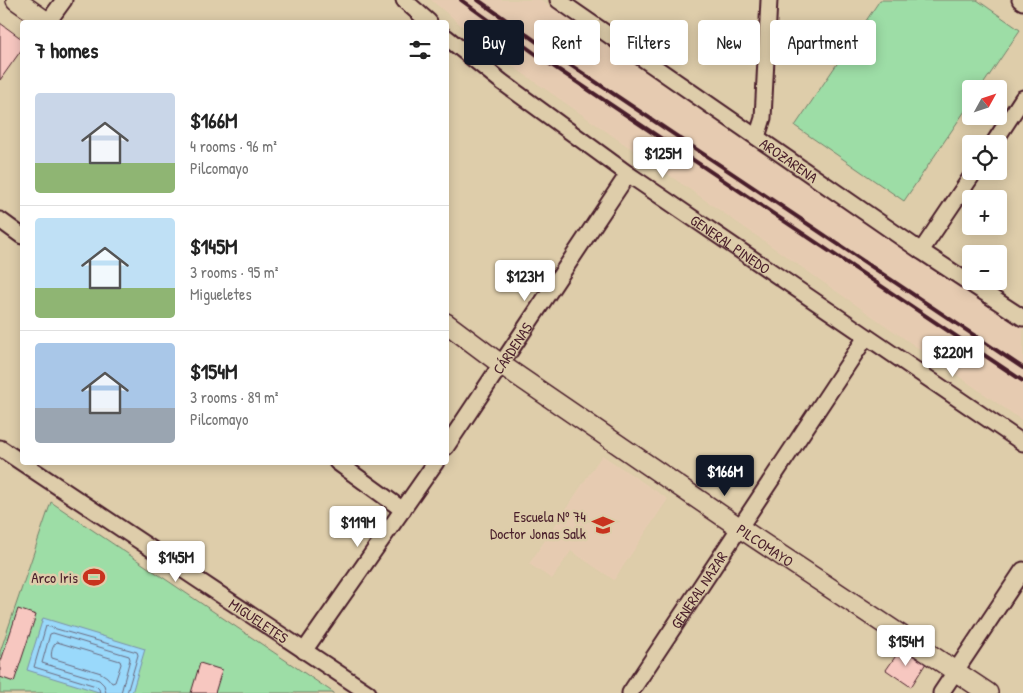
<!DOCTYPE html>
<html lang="en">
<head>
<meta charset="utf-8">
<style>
	body { margin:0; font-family:"Patrick Hand",sans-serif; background:#f2f2f2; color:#222; height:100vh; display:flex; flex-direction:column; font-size:19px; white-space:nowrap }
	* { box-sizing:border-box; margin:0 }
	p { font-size:16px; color:#767676 }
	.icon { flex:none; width:28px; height:28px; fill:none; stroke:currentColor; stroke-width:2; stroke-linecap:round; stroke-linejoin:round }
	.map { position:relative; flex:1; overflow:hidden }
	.side { position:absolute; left:20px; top:20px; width:429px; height:445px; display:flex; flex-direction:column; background:#fff; border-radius:5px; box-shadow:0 2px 12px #0003 }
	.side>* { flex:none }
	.banner { position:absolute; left:464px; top:20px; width:475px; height:45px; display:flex; gap:10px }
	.needle { width:32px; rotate:50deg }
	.tools { position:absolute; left:962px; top:80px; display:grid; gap:10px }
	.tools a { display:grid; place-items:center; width:45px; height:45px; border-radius:5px; background:#fff; box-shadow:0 2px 12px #0003; font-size:25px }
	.price { position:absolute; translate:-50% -42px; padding:0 11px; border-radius:5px; background:#fff; color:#222; font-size:16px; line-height:32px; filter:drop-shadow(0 1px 2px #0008) }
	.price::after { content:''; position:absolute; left:50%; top:30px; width:15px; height:11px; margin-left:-8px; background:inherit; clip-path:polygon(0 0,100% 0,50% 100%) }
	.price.on { background:#111827; color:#fff }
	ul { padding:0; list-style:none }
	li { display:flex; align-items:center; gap:15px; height:125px; padding:0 15px }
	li+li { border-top:1px solid #e0e0e0 }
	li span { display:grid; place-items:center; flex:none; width:140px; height:100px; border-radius:5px; color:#555 }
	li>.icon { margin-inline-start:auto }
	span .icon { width:60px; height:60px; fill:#fffc; stroke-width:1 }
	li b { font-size:21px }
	h2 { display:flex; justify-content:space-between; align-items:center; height:60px; padding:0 15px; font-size:21px }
	.chip { padding:0 18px; border-radius:5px; background:#fff; box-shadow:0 2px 12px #0003; font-size:18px; line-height:45px }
	.chip.on { background:#111827; color:#fff }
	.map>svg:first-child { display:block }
</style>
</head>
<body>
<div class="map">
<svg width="1023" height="693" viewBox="0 0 1023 693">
	<rect width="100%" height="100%" fill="#decdaa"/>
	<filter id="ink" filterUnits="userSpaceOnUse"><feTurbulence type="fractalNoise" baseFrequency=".02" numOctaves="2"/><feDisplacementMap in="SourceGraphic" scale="10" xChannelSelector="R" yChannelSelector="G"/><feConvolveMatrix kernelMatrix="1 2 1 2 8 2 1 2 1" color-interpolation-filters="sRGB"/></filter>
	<g filter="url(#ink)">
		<path fill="#e6cbb1" d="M 431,0 L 541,0 L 796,177 L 1023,327 L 1023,421 L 499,57 Z
			M 602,455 L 668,499 L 614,580 L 571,551 L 552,579 L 529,564 Z"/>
		<path fill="#9ddda6" stroke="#747e68" d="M 880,0 L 977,0 L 1020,30 L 980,89 L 971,89 L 971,102 L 904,201 L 795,126 Z
			M 51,502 L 334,693 L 0,693 L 0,652 Z"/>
		<path fill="#9ad9fb" stroke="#7a8fa8" d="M 43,618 L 145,649 L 132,693 L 102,693 L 27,670 Z"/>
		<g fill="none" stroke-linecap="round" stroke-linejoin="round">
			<path stroke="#6a697e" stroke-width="1" d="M 57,642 L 120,661 L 121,664 L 115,682 L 112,683 L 107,677 L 101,673 L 52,658 C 50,654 53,644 57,642 Z
				M 100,693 L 99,689 L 96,686 L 34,667 L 46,626 L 137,652 L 138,655 L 127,693
				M 106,693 L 104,685 L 99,680 L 42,663 L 50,634 L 53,633 L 129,656 L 130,659 L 121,693"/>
		</g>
		<path fill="#f7c7c0" stroke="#4a1f2b" d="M 0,23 L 22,39 L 22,49 L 0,80 Z
			M 18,609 L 36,615 L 14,682 L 0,677 L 0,664 Z
			M 902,647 L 926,663 L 911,687 L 886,670 Z
			M 200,663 L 222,670 L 215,693 L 191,693 Z"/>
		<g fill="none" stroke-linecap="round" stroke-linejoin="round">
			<g stroke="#4a1f2b" stroke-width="19">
				<g id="minor">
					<path d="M 404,0 L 429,22"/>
					<path id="s1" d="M 558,0 L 921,251 L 1023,318"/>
					<path d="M 1020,0 L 1023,2"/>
					<path d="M 48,22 L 64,0"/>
					<path id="s2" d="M 446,37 L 502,82 L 628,174 L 1023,443"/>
					<path d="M 757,137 L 763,118 L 769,0"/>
					<path d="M 993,144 L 1023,98"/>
					<path d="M 0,220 L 22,236"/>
					<path d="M 921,251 L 975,171"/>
					<path id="s3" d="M 446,447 L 628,174"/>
					<path id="s4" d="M 0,448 L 368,693"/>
					<path d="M 337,462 L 403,510"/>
					<path d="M 304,651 L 436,462"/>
					<path id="s5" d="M 630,693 L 866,337"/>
					<path d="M 941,693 L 1023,570"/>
				</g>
			</g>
			<g stroke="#4a1f2b" stroke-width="22">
				<g id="tertiary">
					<path d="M 16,0 L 47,22"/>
					<path id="s6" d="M 446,323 L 502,365 L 740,528 L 988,693"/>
				</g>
			</g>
			<use href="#minor" stroke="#decdaa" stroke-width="15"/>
			<use href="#tertiary" stroke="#decdaa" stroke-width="19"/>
			<path stroke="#4a1f2b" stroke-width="4" d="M 461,0 L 544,60 L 1023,381
				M 478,0 L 551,52 L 1023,368"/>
		</g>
	</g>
	<defs>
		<g id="school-bare" transform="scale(1.725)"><path d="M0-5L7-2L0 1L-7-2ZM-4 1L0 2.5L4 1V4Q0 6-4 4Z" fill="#c8321e" stroke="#decdaa" stroke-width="2.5" paint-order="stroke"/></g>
		<g id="stadium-bare" transform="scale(1.725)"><path d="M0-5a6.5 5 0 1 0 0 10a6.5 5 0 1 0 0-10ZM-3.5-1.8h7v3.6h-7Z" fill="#c8321e" stroke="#decdaa" stroke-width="2.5" paint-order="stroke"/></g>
	</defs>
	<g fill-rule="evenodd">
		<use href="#school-bare" x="603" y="525"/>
		<use href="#stadium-bare" x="94" y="577"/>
	</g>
	<g text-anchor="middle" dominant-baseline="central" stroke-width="5" stroke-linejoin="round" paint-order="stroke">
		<g font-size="15" fill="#4a1f2b" stroke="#decdaa">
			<text stroke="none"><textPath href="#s1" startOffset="281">AROZARENA</textPath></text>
			<text stroke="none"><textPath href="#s2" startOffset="352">GENERAL PINEDO</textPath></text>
			<text stroke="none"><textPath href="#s3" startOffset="119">CÁRDENAS</textPath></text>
			<text stroke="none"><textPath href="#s6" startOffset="389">PILCOMAYO</textPath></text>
			<text stroke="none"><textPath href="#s5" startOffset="124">GENERAL NAZAR</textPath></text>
			<text stroke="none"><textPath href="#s4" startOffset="311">MIGUELETES</textPath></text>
		</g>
		<g font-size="15" fill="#4a1f2b" stroke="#decdaa" text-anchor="end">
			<text x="586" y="516">Escuela Nº 74<tspan x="586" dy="17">Doctor Jonas Salk</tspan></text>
			<text x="78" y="577">Arco Iris</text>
		</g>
	</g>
</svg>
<div class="tools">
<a><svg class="needle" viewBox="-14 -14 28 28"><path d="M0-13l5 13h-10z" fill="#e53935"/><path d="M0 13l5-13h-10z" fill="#767676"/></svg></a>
<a><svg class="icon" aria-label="locate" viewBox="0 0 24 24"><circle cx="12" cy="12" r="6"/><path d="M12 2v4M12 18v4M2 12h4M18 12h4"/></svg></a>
<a>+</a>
<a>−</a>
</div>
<b class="price" style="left:663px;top:179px">$125M</b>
<b class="price" style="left:525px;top:302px">$123M</b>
<b class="price" style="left:953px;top:378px">$220M</b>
<b class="price on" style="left:725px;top:497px">$166M</b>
<b class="price" style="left:358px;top:548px">$119M</b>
<b class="price" style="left:176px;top:583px">$145M</b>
<b class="price" style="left:906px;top:667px">$154M</b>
<div class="banner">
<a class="chip on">Buy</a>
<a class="chip">Rent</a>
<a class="chip">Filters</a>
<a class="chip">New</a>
<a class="chip">Apartment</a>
</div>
<section class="side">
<h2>7 homes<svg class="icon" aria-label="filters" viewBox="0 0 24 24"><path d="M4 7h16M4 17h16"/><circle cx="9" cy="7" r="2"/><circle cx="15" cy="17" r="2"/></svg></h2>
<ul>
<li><span style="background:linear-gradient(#c9d6e8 70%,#8fb573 0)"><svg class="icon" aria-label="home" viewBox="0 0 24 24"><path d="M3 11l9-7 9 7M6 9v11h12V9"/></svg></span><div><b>$166M</b><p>4 rooms · 96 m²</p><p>Pilcomayo</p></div></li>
<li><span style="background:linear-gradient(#bfe0f5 70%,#8fb573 0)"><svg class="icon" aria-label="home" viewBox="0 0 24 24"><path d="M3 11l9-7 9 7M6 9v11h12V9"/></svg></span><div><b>$145M</b><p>3 rooms · 95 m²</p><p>Migueletes</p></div></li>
<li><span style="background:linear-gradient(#a9c7e8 65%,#9aa5b1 0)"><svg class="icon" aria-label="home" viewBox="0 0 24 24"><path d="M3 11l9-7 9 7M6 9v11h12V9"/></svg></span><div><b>$154M</b><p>3 rooms · 89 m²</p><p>Pilcomayo</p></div></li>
</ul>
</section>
</div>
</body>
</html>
